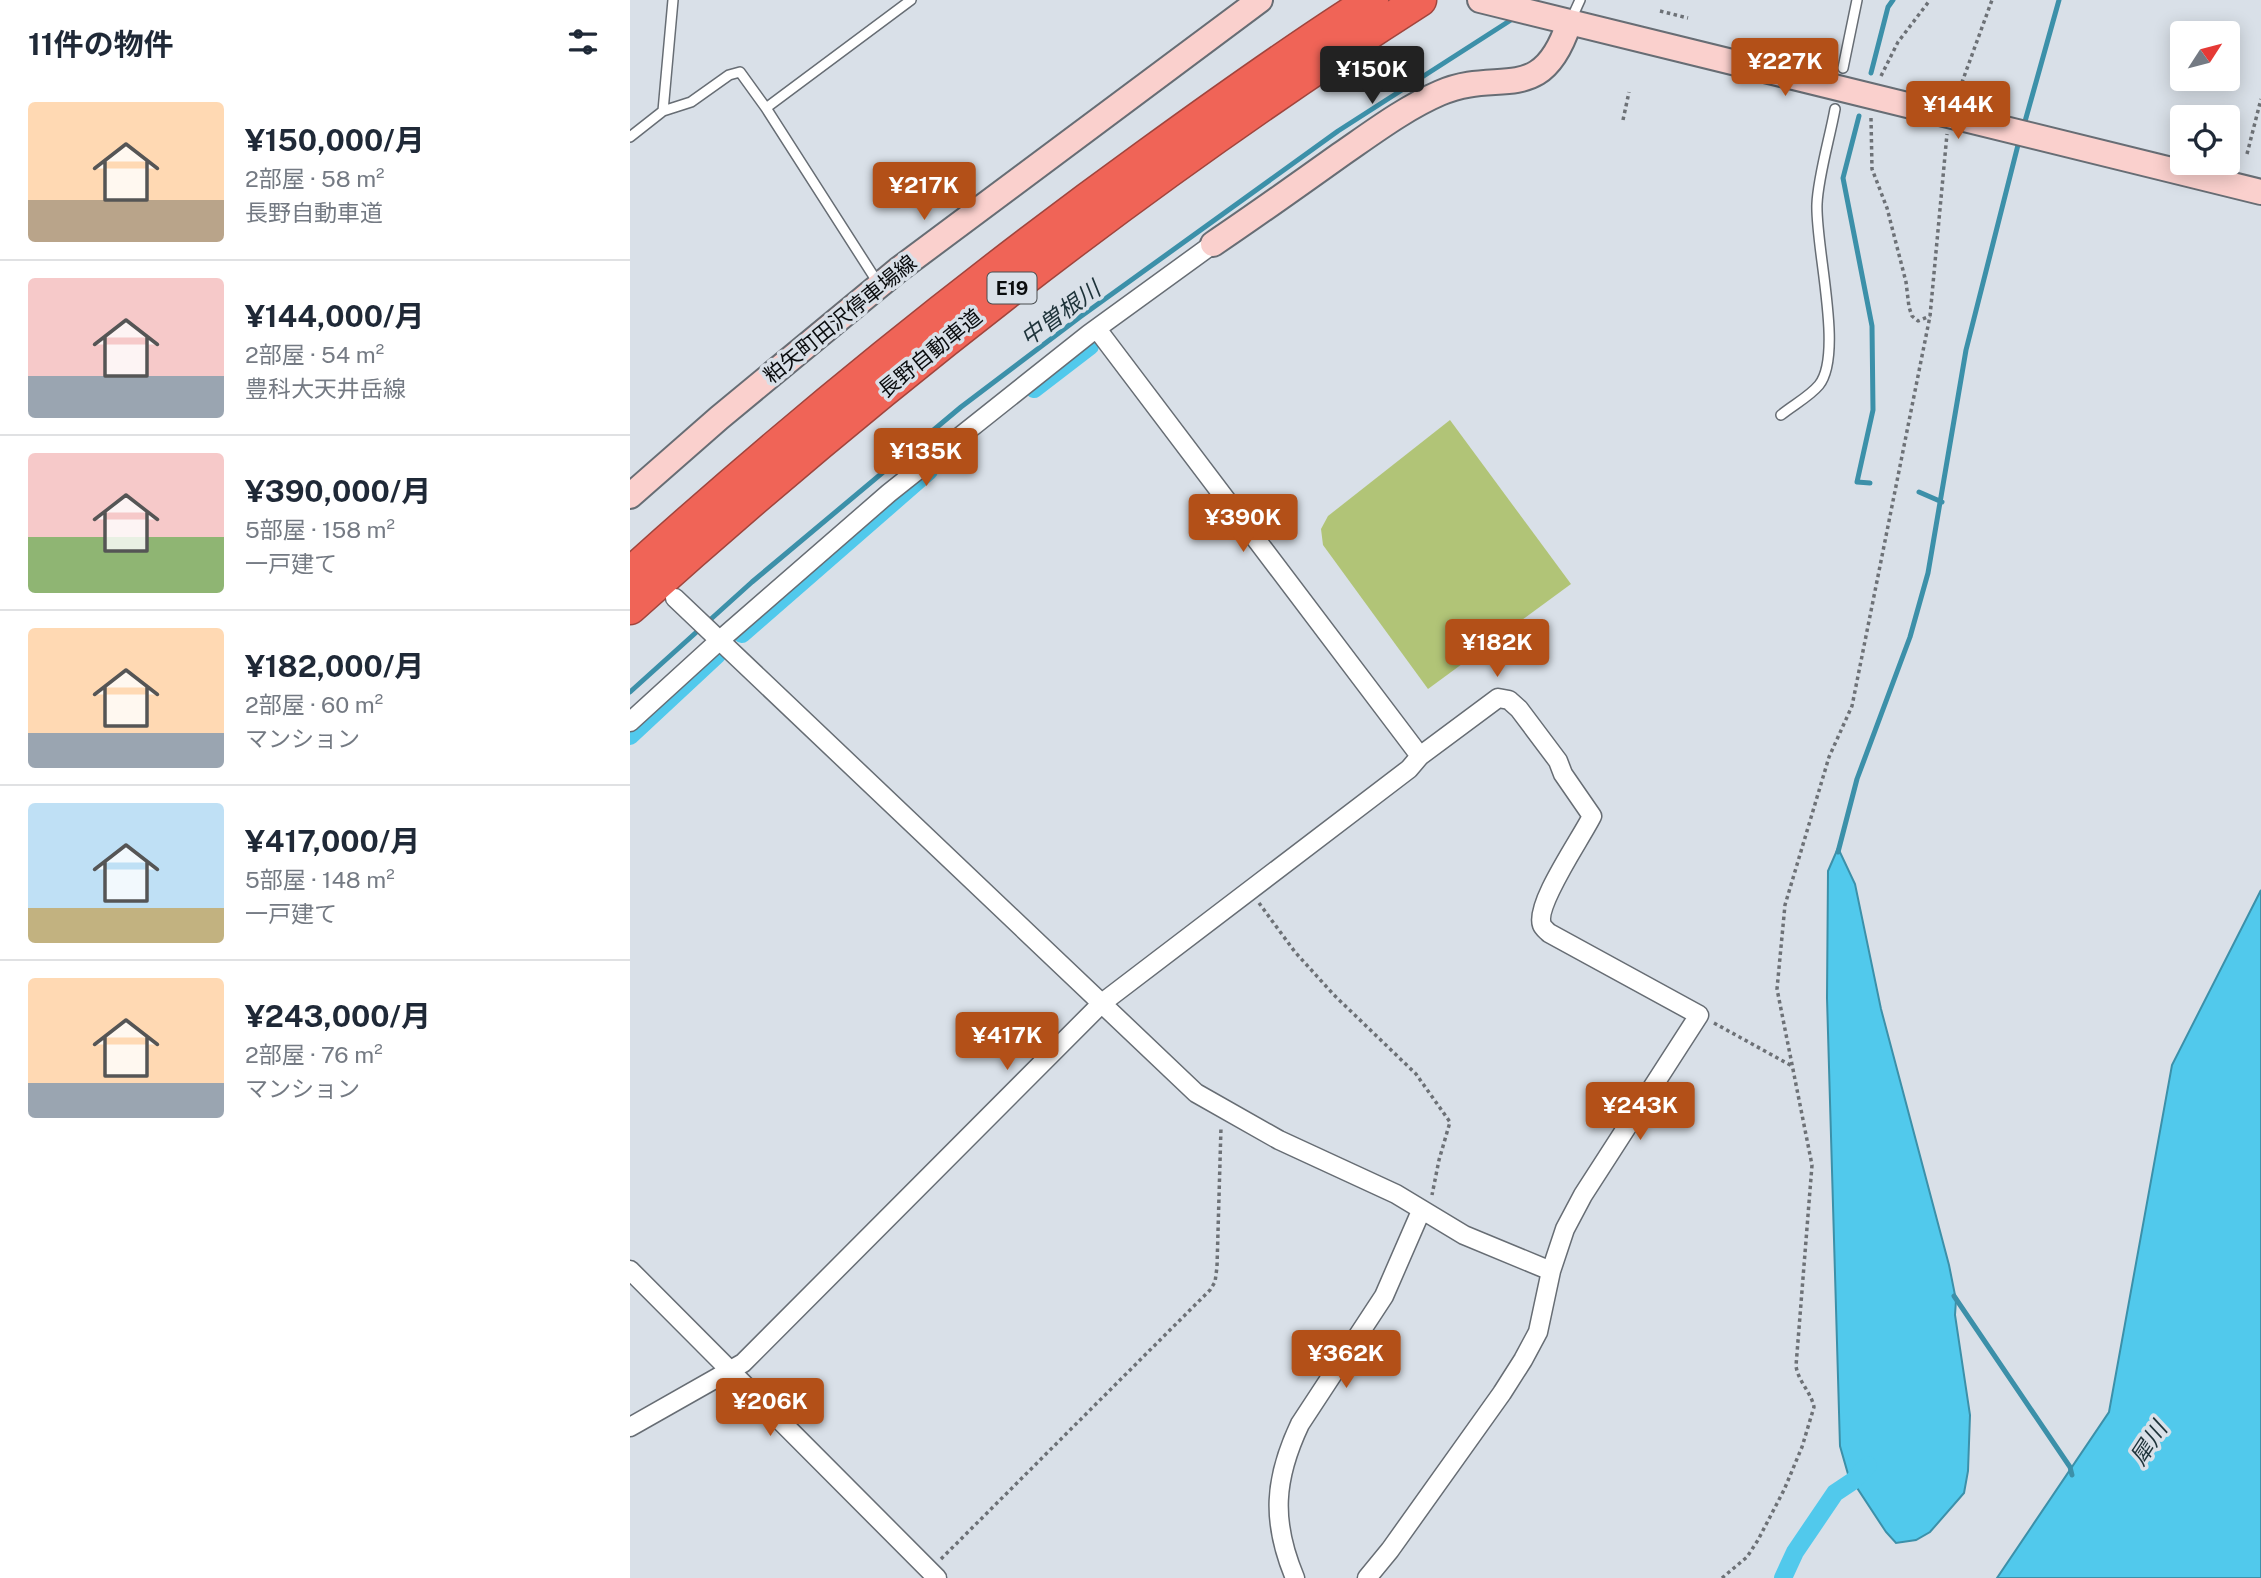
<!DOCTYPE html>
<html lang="ja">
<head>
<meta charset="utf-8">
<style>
	body { margin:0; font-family:"Public Sans","Noto Sans JP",sans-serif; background:#f2f2f3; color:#1f2937; height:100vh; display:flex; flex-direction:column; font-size:26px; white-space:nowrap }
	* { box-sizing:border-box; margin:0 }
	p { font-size:23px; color:#747a83 }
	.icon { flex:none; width:38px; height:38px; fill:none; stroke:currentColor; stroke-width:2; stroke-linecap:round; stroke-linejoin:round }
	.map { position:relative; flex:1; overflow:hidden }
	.details { display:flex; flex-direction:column; background:#fff; width:630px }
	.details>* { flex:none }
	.needle { width:46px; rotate:54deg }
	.buttons { position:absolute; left:1540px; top:21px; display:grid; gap:14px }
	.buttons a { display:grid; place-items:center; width:70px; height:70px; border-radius:7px; background:#fff; box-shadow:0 4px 18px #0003; font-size:35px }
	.price { position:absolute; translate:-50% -60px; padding:0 16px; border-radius:7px; background:#b35018; color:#fff; font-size:23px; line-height:46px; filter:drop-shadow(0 2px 4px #0008) }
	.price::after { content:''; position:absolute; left:50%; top:42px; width:21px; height:16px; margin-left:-10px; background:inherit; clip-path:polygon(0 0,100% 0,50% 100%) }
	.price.active { background:#222; color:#fff }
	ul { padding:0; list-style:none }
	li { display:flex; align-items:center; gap:21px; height:175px; padding:0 28px }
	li+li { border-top:2px solid #e0e1e3 }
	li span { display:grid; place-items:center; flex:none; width:196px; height:140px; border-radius:7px; color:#555 }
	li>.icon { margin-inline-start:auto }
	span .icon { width:84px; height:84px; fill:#fffc; stroke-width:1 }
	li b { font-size:30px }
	h2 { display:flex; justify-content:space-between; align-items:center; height:84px; padding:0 28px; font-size:30px }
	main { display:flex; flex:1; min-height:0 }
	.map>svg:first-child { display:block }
</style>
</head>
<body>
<main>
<section class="details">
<h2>11件の物件<svg class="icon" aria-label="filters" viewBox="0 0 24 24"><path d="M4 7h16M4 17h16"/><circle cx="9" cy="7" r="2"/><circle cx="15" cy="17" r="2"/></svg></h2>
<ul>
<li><span style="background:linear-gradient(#ffd9b3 70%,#b9a48a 0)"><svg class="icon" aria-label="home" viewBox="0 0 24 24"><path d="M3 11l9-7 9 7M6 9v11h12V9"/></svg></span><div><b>¥150,000/月</b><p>2部屋 · 58 m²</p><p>長野自動車道</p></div></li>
<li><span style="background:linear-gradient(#f6c9c9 70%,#9aa5b1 0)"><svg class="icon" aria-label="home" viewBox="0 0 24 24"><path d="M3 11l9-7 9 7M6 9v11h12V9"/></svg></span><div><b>¥144,000/月</b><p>2部屋 · 54 m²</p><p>豊科大天井岳線</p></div></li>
<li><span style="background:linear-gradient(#f6c9c9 60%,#8fb573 0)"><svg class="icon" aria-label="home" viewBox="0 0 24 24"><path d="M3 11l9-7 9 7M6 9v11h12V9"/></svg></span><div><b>¥390,000/月</b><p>5部屋 · 158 m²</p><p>一戸建て</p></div></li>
<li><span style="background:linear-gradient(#ffd9b3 75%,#9aa5b1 0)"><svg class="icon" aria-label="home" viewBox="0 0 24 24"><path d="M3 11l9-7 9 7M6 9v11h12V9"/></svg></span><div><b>¥182,000/月</b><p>2部屋 · 60 m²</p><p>マンション</p></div></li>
<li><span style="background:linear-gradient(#bfe0f5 75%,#c2b280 0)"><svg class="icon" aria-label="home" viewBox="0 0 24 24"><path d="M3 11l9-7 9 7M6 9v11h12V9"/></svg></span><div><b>¥417,000/月</b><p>5部屋 · 148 m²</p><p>一戸建て</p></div></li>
<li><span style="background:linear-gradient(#ffd9b3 75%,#9aa5b1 0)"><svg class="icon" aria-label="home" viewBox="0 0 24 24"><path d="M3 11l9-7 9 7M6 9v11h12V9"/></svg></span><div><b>¥243,000/月</b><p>2部屋 · 76 m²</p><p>マンション</p></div></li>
</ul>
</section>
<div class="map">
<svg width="1631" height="1578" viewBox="0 0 1631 1578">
	<rect width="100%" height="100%" fill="#d9e0e8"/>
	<path fill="#b1c477" d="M 820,420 L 941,584 L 798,689 L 693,545 L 691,529 L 698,516 Z"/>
	<path fill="#51c9ec" stroke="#3c90a9" stroke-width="2" d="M 1208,848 L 1225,884 L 1251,1009 L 1319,1265 L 1326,1300 L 1325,1315 L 1340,1415 L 1338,1471 L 1334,1493 L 1300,1532 L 1286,1540 L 1266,1543 L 1256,1532 L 1218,1474 L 1210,1446 L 1197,998 L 1198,871 Z
		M 1631,890 L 1631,1578 L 1367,1578 L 1479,1412 L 1542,1065 Z"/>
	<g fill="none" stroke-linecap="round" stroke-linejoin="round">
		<path stroke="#3c90a9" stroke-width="5" d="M 1241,73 L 1258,7 L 1263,0
			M 1229,116 L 1213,178 L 1242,326 L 1243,410 L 1227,482 L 1240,483
			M 1394,125 L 1429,0
			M 1289,492 L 1312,502
			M 0,692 L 122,582 L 331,407 L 450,317 L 708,131 L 884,18
			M 1208,852 L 1227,779 L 1280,637 L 1298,573 L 1336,350 L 1389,141
			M 1324,1296 L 1440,1467 L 1442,1475"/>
		<path stroke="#51c9ec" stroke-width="18" d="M 404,389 L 460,346
			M 112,634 L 299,471
			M 0,736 L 87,655
			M 1153,1578 L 1165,1552 L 1205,1493 L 1223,1481 L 1238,1465"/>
		<g stroke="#676d74" stroke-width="12">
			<path id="lane" d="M 940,22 L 950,0
				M 1213,68 L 1227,0
				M 136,108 L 281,0
				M 33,111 L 43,0
				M 0,137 L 33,111 L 61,102 L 99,75 L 110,72 L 136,108 L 248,283
				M 1151,415 C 1163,405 1179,397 1189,385 C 1214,354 1185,246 1187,204 C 1188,177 1200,137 1205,109"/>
		</g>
		<g stroke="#676d74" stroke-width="21">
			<path id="street" d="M 467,329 L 790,756
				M 45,598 L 566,1093 L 649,1140 L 766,1194 L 834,1235 L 921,1271
				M 0,722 L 90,640 L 259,493 L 459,334 L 583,244
				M 0,1270 L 307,1578
				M 0,1427 L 113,1363 L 472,1003 L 779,769 L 790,756 L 868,698 L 879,700 L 889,709 L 928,761 L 933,774 L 962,816 C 952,837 904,905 912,925 C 913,928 916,930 919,933 L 1069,1015 L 953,1195 L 935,1229 L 921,1271 L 908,1332 L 893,1360 L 872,1393 L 760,1550 L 737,1578
				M 665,1578 C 641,1521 644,1479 670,1424 L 754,1296 L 791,1211"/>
		</g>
		<g stroke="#676d74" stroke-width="28">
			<path id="secondary" d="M 850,0 L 1631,192
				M 583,244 C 626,215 668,185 710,155 C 742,133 775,108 810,93 C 869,67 911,108 939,23
				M 0,496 L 89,418 L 268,270 L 630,0"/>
		</g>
		<g stroke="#a0453d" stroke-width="35">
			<path id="highway" d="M 0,574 C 165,425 339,284 519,154 C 592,101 666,48 742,0
				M 0,608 C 247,386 510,179 790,0"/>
		</g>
		<path stroke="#6d7176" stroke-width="3.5" stroke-dasharray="3.5 3.5" stroke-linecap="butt" d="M 1030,11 L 1058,18
			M 1251,76 L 1268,42 L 1300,0
			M 1327,96 L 1362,0
			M 1241,118 L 1242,169 L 1257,208 L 1276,282 L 1279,307 L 1282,316 L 1288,321 L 1300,316
			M 993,120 L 999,92
			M 1617,154 L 1631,99
			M 629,903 L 665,952 L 704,995 L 786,1074 L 820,1122 L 809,1160 L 802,1195
			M 1084,1023 L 1162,1066
			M 311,1559 L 580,1290 L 585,1282 L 587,1267 L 591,1127
			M 1092,1578 L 1117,1557 L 1128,1540 L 1154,1490 L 1172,1447 L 1184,1407 C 1181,1392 1168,1381 1166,1366 L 1182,1165 L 1147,989 L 1155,905 L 1199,757 L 1222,706 L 1300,316 L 1317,134"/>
		<use href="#lane" stroke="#fff" stroke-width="9"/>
		<use href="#street" stroke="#fff" stroke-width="18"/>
		<use href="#secondary" stroke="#fad0cd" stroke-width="24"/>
		<use href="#highway" stroke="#f06457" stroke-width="32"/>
	</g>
	<g text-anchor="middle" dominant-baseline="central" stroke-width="7" stroke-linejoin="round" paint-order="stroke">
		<rect fill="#d9e0e8" stroke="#484c4f" stroke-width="2" x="357.5" y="272.5" width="49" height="31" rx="5"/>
		<g font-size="19" font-weight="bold" fill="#0a0c0e">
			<text x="382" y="288">E19</text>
		</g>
		<g font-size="21" fill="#0a0c0e" stroke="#d9e0e8">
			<text transform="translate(210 319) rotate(-39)">粕矢町田沢停車場線</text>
			<text transform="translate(300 353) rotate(-39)">長野自動車道</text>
		</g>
		<g font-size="23" font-style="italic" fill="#1e333a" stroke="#d9e0e8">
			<text transform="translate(430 313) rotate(-36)">中曽根川</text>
			<text transform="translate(1518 1443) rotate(-57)">犀川</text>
		</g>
	</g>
</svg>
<div class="buttons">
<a><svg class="needle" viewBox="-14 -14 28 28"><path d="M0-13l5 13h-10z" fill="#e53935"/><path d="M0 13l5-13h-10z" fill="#747a83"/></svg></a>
<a><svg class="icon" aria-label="locate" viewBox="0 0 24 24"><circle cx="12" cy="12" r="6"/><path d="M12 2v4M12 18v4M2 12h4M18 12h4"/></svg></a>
</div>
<b class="price" style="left:1155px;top:98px">¥227K</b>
<b class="price active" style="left:742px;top:106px">¥150K</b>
<b class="price" style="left:1328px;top:141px">¥144K</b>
<b class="price" style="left:294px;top:222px">¥217K</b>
<b class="price" style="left:296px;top:488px">¥135K</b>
<b class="price" style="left:613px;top:554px">¥390K</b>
<b class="price" style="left:867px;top:679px">¥182K</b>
<b class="price" style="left:377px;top:1072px">¥417K</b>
<b class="price" style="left:1010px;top:1142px">¥243K</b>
<b class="price" style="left:716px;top:1390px">¥362K</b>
<b class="price" style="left:140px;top:1438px">¥206K</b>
</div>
</main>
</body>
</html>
